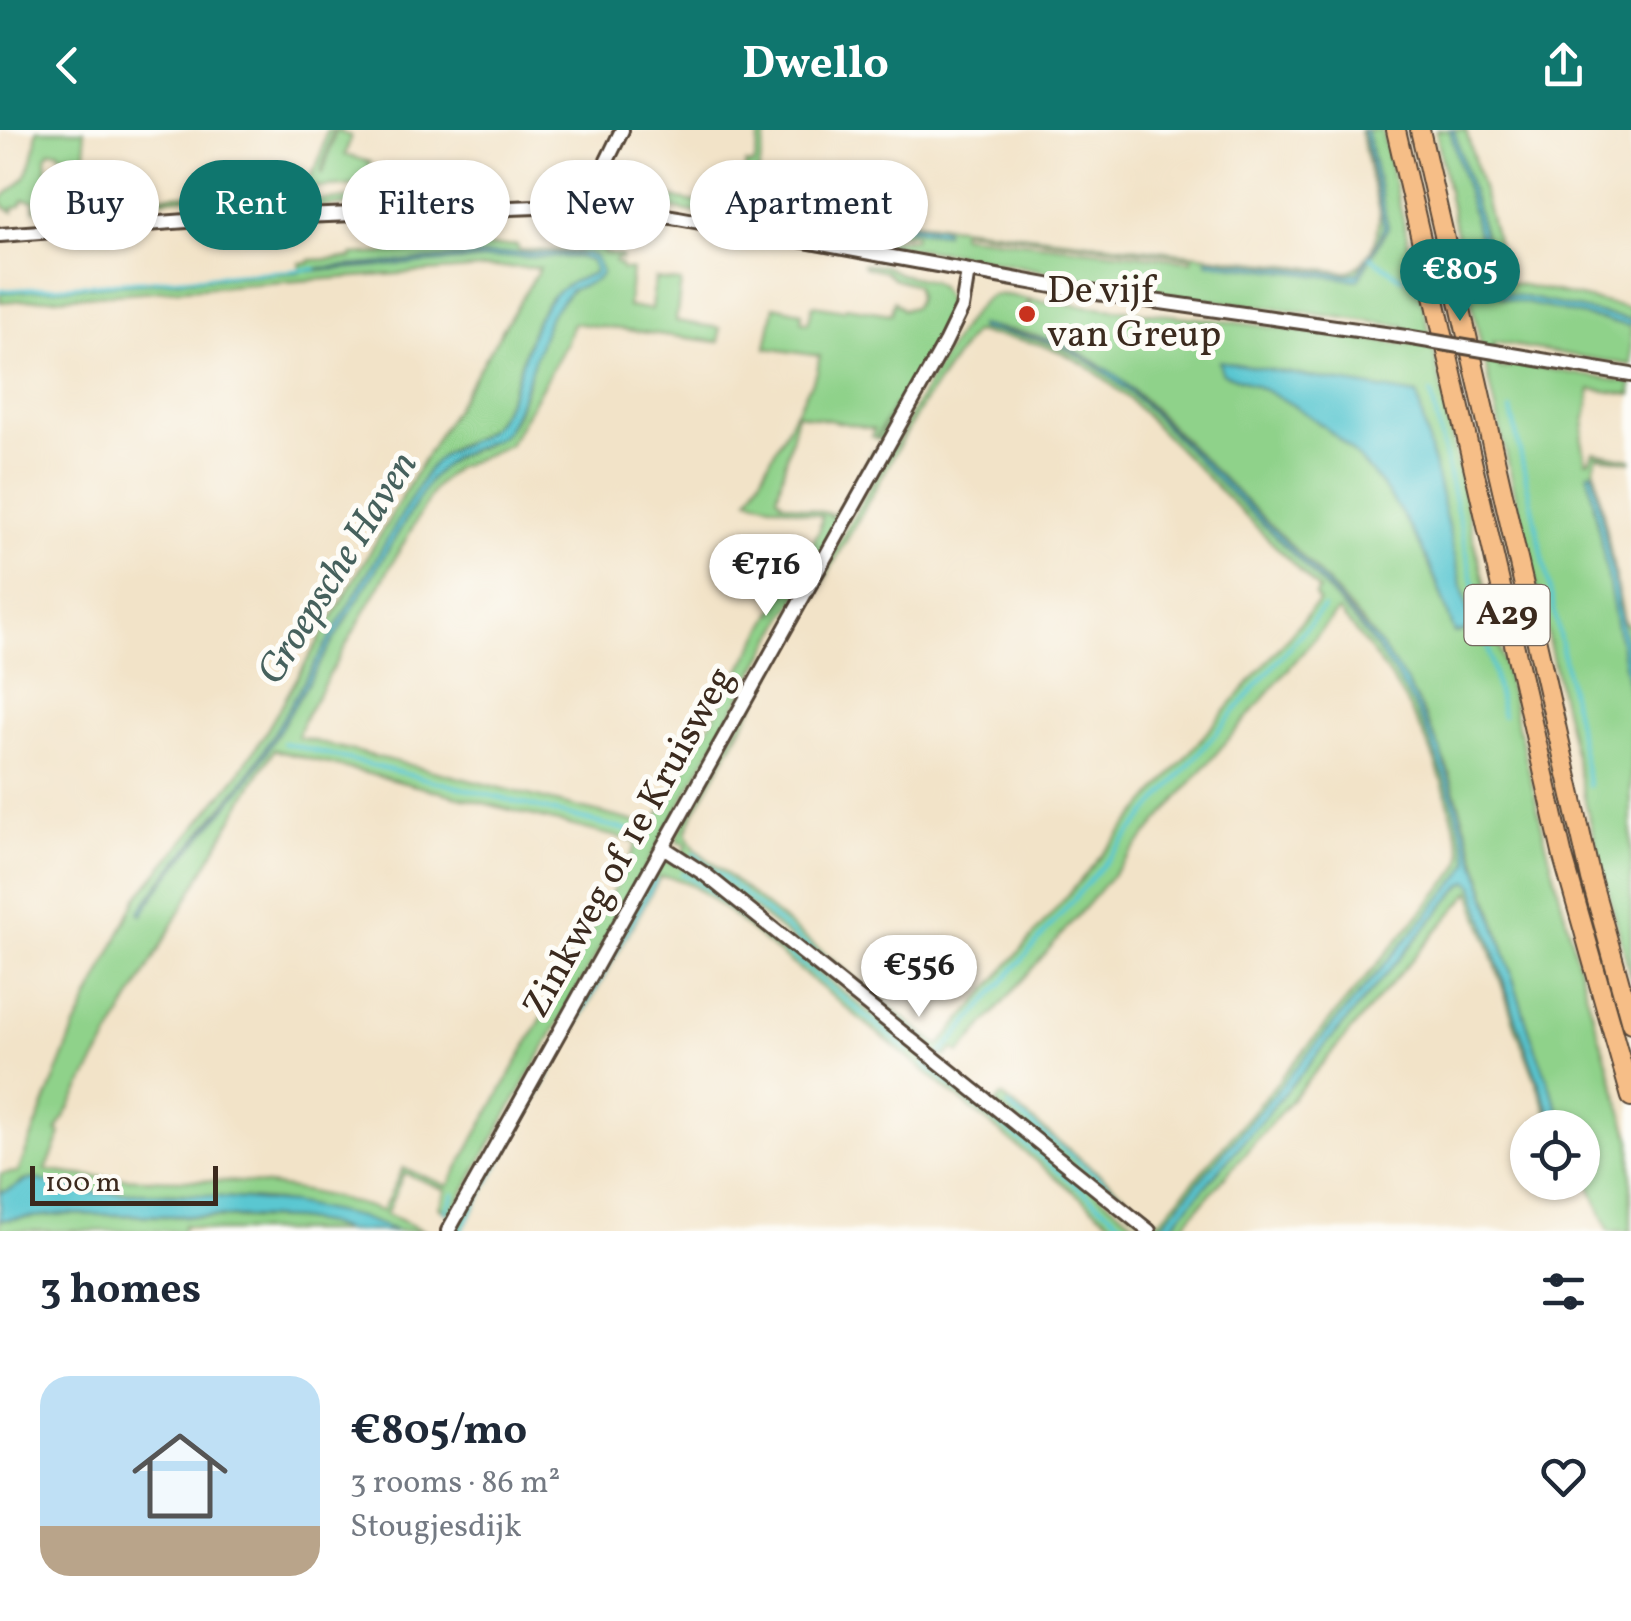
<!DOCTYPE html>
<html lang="en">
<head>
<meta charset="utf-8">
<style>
	body { margin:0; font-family:Vollkorn,serif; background:#f6f6f7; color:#1f2937; height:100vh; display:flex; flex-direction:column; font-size:38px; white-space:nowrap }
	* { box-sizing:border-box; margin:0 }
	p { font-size:32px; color:#747a83 }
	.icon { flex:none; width:55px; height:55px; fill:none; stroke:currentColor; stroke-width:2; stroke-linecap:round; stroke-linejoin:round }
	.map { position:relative; height:1101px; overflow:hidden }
	.details { display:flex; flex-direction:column; background:#fff; flex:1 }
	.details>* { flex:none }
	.hud { position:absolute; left:30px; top:30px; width:1000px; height:90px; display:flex; gap:20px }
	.controls { position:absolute; left:1510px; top:980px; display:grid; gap:20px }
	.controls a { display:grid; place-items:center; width:90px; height:90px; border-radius:50%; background:#fff; box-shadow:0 2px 8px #0004; font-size:50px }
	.scale { position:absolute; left:30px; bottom:25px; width:188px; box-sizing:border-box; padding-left:10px; border:5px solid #3b2a1e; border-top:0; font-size:28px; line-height:35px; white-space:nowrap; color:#3b2a1e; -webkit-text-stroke:8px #fdfcf7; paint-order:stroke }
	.price { position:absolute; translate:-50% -85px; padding:0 22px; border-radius:35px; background:#fff; color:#222; font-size:32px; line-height:65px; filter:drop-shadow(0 2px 5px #0008) }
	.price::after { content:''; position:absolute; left:50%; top:60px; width:30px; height:22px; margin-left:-15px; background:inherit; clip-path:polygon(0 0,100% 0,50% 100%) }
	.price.current { background:#0f766e; color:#fff }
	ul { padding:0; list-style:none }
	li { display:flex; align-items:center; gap:30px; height:250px; padding:0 40px }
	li+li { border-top:2px solid #e0e1e3 }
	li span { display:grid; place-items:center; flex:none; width:280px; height:200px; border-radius:30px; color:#555 }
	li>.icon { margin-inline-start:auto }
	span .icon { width:120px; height:120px; fill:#fffc; stroke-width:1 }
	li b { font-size:42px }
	h2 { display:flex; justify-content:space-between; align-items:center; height:120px; padding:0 40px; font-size:42px }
	.chip { padding:0 35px; border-radius:45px; background:#fff; box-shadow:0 2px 8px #0004; font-size:35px; line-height:90px }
	.chip.current { background:#0f766e; color:#fff }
	header { display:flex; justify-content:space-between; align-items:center; height:130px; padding:0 40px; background:#0f766e; color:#fff; font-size:45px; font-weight:700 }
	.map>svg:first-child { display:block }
</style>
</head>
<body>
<header><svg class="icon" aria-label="back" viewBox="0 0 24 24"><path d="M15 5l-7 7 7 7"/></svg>Dwello<svg class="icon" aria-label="share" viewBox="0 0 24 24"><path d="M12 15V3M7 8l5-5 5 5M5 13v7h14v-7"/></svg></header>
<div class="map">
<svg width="1631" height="1101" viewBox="0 0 1631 1101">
	<rect width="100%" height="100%" fill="#fdfcf7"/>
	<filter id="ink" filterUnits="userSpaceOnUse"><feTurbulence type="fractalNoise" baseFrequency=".01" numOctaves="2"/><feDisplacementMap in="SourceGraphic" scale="20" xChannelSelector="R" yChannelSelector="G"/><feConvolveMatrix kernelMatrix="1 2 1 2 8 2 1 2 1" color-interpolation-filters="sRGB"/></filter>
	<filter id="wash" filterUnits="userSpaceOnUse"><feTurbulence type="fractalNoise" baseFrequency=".0048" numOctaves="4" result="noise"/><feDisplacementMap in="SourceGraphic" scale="40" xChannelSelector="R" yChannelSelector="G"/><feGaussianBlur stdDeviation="2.25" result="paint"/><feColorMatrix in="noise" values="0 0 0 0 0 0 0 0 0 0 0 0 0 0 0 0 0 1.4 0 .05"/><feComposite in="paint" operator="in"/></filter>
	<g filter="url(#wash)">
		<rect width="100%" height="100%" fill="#f2e3c8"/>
		<path fill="#8fd28a" stroke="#657e54" stroke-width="2.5" fill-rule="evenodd" d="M 37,0 L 84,0 L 89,71 L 298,56 C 319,46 321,21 327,0 L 333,0 L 321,43 L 323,43 L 336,0 L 342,0 L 341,3 L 351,6 L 345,25 L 370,32 L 364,55 L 312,58 L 311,63 L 298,64 L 297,61 L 83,74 L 80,24 L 60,25 L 59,21 L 50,21 L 46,27 L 49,71 L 46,71 L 46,80 L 35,80 L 34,71 L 24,69 L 20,76 L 13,78 L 13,82 L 5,77 L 1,70 C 7,61 18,57 24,48 C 33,36 35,14 37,0 Z
			M 761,0 L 767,0 L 754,66 L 755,71 L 770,75 L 1346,142 C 1369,137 1380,104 1379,82 L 1360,0 L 1363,0 L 1384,96 L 1380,108 L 1358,143 L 1346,145 L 1208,129 L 1358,150 L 1388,97 L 1367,0 L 1382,0 L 1434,221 L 1468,385 L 1544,705 L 1581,845 L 1631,1011 L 1631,1101 L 1609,1101 L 1583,1039 L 1582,998 L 1565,997 L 1530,903 L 1449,642 C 1437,611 1424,581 1406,553 C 1358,474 1278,403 1212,338 C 1171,297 1133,252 1081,223 C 1051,206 1013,199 979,196 L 980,199 C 1015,205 1050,209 1081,227 C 1133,258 1175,306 1217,349 C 1290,422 1369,492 1419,584 C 1442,627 1453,674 1467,720 L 1469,732 L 1465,741 L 1160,1097 L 1164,1101 L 1156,1101 L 995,974 L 1002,966 L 1159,1092 L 1457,740 L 1461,732 L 1462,722 C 1453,689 1445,656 1432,624 C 1410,571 1376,524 1338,481 L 960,923 L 953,919 L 947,926 L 941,927 L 698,735 L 683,721 L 687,716 L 683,712 L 678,713 L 677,705 L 889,322 L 900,308 L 905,295 C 918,272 970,172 991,166 C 1002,162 1018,168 1029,169 L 1023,187 L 1029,189 L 1031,170 L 1224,191 L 1409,215 L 1404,196 L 1149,162 L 959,124 L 858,112 L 870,109 L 914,109 L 915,104 L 860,103 L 833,107 L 736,90 L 746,34 L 754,35 ZM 756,44 L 757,45 L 751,72 L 754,74 L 782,80 L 944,98 L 944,103 L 788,85 L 749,76 L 747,67 ZM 961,100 L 1191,127 L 1192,128 L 1191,131 L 960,105 ZM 973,202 C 998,207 1026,209 1050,218 C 1080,228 1105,249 1129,269 L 1319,460 L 1315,465 L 1319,471 L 939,916 L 695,719 L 686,703 L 694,683 L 922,275 ZM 1223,243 L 1417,265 L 1472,499 L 1455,503 C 1444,474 1434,444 1421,416 C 1393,359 1344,300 1287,270 C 1266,259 1245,251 1223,243 Z
			M 1436,0 L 1450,0 L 1494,161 L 1503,168 L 1631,196 L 1631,235 L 1493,212 L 1500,239 L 1512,237 L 1512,233 L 1631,253 L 1631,265 L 1591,259 L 1582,310 L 1586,331 L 1590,330 L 1593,322 L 1631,329 L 1631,332 L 1597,326 L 1594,336 L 1624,492 L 1631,497 L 1631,541 L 1593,342 L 1588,343 L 1631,571 L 1631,850 L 1586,675 L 1460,122 Z
			M 1454,0 L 1466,0 L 1508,152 L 1631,178 L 1631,190 L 1501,162 Z
			M 610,58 L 625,59 L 717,76 L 716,79 L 735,83 L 733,89 L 612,68 L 607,63 Z
			M 373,67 L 409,68 L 427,72 L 225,80 L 225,78 L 242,75 Z
			M 584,86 L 600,88 L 597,114 L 604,123 L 622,126 L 622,129 L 616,129 L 615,133 L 621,135 L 621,139 L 632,140 L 628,177 L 651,179 L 655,149 L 681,152 L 676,191 L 720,198 L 719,212 L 573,193 L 566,214 L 509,315 L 455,338 L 436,356 L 303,591 L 298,607 L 652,696 L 820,399 L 822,386 L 749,369 L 817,242 L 820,226 L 766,218 L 774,176 L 802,182 L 801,191 L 808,193 L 813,175 L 844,180 L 846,177 L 891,184 L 894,171 L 903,180 L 914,177 L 918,168 L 916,155 L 893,148 L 884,141 L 864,137 L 863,134 L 884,136 L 900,144 L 931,151 L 939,156 L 945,165 L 949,177 L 948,186 L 937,211 L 883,311 L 877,309 L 896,275 L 895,274 L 876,308 L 872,306 L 874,299 L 797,284 L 777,367 L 781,369 L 781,372 L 830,384 L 831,387 L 845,371 L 873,321 L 875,326 L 452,1083 L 446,1083 L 455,1064 L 444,1081 L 439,1077 L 446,1060 L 404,1043 L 386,1084 L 425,1101 L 397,1101 L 348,1085 L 277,1071 L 180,1064 L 87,1062 L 34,1049 L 23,1051 L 10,1061 L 0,1062 L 0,1044 L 18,1042 L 74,900 L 137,768 L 238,645 L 266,602 L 417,341 L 540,138 L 496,137 L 0,172 L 0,163 L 300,142 L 300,133 L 309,133 L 310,130 L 352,128 L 352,125 L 517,115 L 519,120 L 579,121 ZM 515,123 L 588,124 L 601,139 L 602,143 C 595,153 586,152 575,158 C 564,164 555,176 549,186 C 533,214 525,284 504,303 C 482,323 454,318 431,348 L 256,639 C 220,689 174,731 142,784 L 139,783 L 163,749 L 246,648 L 275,603 L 423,348 C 431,339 439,326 449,320 C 465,311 484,307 495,292 C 522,256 524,195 553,166 C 565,154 579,149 594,143 L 595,140 L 591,131 L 580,127 L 513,127 L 310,139 ZM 274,620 L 637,712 L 625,739 L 448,1056 L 403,1038 L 382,1081 C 335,1066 289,1056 239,1052 C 174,1048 110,1052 46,1040 L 61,1004 L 57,1000 L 250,658 Z
			M 664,731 L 677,734 L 693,742 L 1145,1101 L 1122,1101 L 711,768 C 695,757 680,746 660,747 L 462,1101 L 454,1101 L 660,734 Z
			M 1470,750 L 1473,752 L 1508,866 L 1556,997 L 1553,997 L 1516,898 L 1471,761 L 1178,1101 L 1167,1101 L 1461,756 Z
			M 64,1084 L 297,1089 L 327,1094 L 346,1101 L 214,1101 L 184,1095 L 183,1101 L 0,1101 L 0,1090 Z"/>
		<path fill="#5ac7d1" stroke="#4a7878" stroke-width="2.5" d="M 1363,0 L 1367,0 L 1388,97 L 1358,150 L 1207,133 L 1207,129 L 1346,145 L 1358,143 L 1380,108 L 1384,96 Z
			M 1450,0 L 1454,0 L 1500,162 L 1631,190 L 1631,196 L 1503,168 L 1494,161 Z
			M 755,44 L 757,45 L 751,70 L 754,74 L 793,82 L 945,98 L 944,103 L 783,85 L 751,77 L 747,73 Z
			M 515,123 L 588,124 L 595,127 L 602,143 L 596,150 L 571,160 L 550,185 L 519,274 L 506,301 L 500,307 L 452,328 L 431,348 L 256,639 C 221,690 173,731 142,785 L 139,783 C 173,731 219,688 254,637 L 428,340 C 449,312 479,315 496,292 C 523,256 524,195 553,166 C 565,154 579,149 594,143 L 595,140 L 591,131 L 578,127 L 513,127 L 310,141 L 310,139 Z
			M 979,195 L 1059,212 L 1116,245 L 1281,407 L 1326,453 L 1382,518 L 1406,551 L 1441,622 L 1530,903 L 1565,997 L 1556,997 C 1525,919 1498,837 1474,756 L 1469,751 L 1461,756 L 1167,1101 L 1160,1097 L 1463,743 L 1469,732 L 1467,720 C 1451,666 1436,614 1407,564 C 1359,481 1284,416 1216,349 C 1170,303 1126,249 1068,219 C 1041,206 1008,204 979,199 Z
			M 1219,231 L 1417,265 L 1472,499 L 1455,503 C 1443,472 1434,439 1417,410 C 1372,328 1311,272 1222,243 Z
			M 1593,341 L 1631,541 L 1631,571 L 1588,343 Z
			M 34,1049 L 87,1062 L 198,1065 L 291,1073 L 359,1087 L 397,1101 L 346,1101 L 327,1094 L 297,1089 L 247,1087 L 64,1084 L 0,1090 L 0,1062 C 14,1061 21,1050 34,1049 Z"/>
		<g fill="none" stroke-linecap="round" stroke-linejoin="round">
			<path stroke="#5ac7d1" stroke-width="4" d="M 1371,127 L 1403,149
				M 0,161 L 315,139
				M 1431,263 L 1503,586
				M 1511,280 L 1554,479 L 1589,656
				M 284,613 L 642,704
				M 694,724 L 924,911
				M 682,743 L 709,760 L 909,921
				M 942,923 L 1323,478
				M 924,933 L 1132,1101
				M 1008,976 L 1145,1085
				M 445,1082 L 454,1064
				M 461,1101 L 655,751"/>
		</g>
	</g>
	<g filter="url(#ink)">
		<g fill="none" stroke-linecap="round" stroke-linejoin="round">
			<g stroke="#564638" stroke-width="18">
				<path id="minor" d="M 596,77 L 601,43 L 622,0
					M 0,105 L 200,90 L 563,76 L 614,78 L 678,88 L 1069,159 L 1406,207
					M 1507,224 L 1631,245
					M 663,717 L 706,745 L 1149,1101
					M 448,1101 L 945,213 L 962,178 L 968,141"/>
			</g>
			<g stroke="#564638" stroke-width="22">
				<path id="highway" d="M 1396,0 L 1563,727 L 1631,967
					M 1420,0 L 1591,749 L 1631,893"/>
			</g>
			<use href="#minor" stroke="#fff" stroke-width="12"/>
			<use href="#highway" stroke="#f6be87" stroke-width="18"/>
			<g stroke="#564638" stroke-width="18" stroke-linecap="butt">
				<path id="minor-bridge" d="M 1406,207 L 1507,224"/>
			</g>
			<use href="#minor-bridge" stroke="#fff" stroke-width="12"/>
		</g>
	</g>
	<circle fill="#c8321e" stroke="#fdfcf7" stroke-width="4" cx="1027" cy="184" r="10"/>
	<g text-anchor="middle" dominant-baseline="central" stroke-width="10" stroke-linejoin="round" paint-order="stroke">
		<rect fill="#fdfcf7" stroke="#75695f" stroke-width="2.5" x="1464.5" y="455" width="85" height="60" rx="8"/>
		<g font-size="35" font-weight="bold" fill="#3b2a1e">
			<text x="1507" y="485">A29</text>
		</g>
		<g font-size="38" fill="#3b2a1e" stroke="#fdfcf7" text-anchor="start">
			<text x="1047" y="162">De vijf<tspan x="1047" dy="44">van Greup</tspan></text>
		</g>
		<g font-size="38" fill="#3b2a1e" stroke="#fdfcf7">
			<text transform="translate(630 713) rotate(-61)">Zinkweg of 1e Kruisweg</text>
		</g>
		<g font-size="40" font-style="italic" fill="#46615d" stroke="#fdfcf7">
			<text transform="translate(339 439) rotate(-58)">Groepsche Haven</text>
		</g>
	</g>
</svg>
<div class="controls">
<a><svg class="icon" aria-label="locate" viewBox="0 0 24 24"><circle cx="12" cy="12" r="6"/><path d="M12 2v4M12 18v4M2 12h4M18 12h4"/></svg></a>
</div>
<div class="scale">100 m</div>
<b class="price current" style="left:1460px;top:194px">€805</b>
<b class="price" style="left:766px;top:489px">€716</b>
<b class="price" style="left:919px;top:890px">€556</b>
<div class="hud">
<a class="chip">Buy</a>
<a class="chip current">Rent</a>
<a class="chip">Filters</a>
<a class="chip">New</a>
<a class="chip">Apartment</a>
</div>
</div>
<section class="details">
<h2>3 homes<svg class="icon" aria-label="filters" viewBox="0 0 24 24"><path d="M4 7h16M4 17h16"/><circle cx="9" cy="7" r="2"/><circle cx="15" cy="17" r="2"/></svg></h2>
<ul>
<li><span style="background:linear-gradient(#bfe0f5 75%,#b9a48a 0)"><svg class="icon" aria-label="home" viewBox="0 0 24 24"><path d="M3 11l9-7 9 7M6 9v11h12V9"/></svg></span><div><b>€805/mo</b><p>3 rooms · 86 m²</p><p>Stougjesdijk</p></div><svg class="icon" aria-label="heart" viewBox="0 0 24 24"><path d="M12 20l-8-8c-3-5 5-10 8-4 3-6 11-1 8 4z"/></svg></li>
</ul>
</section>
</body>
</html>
